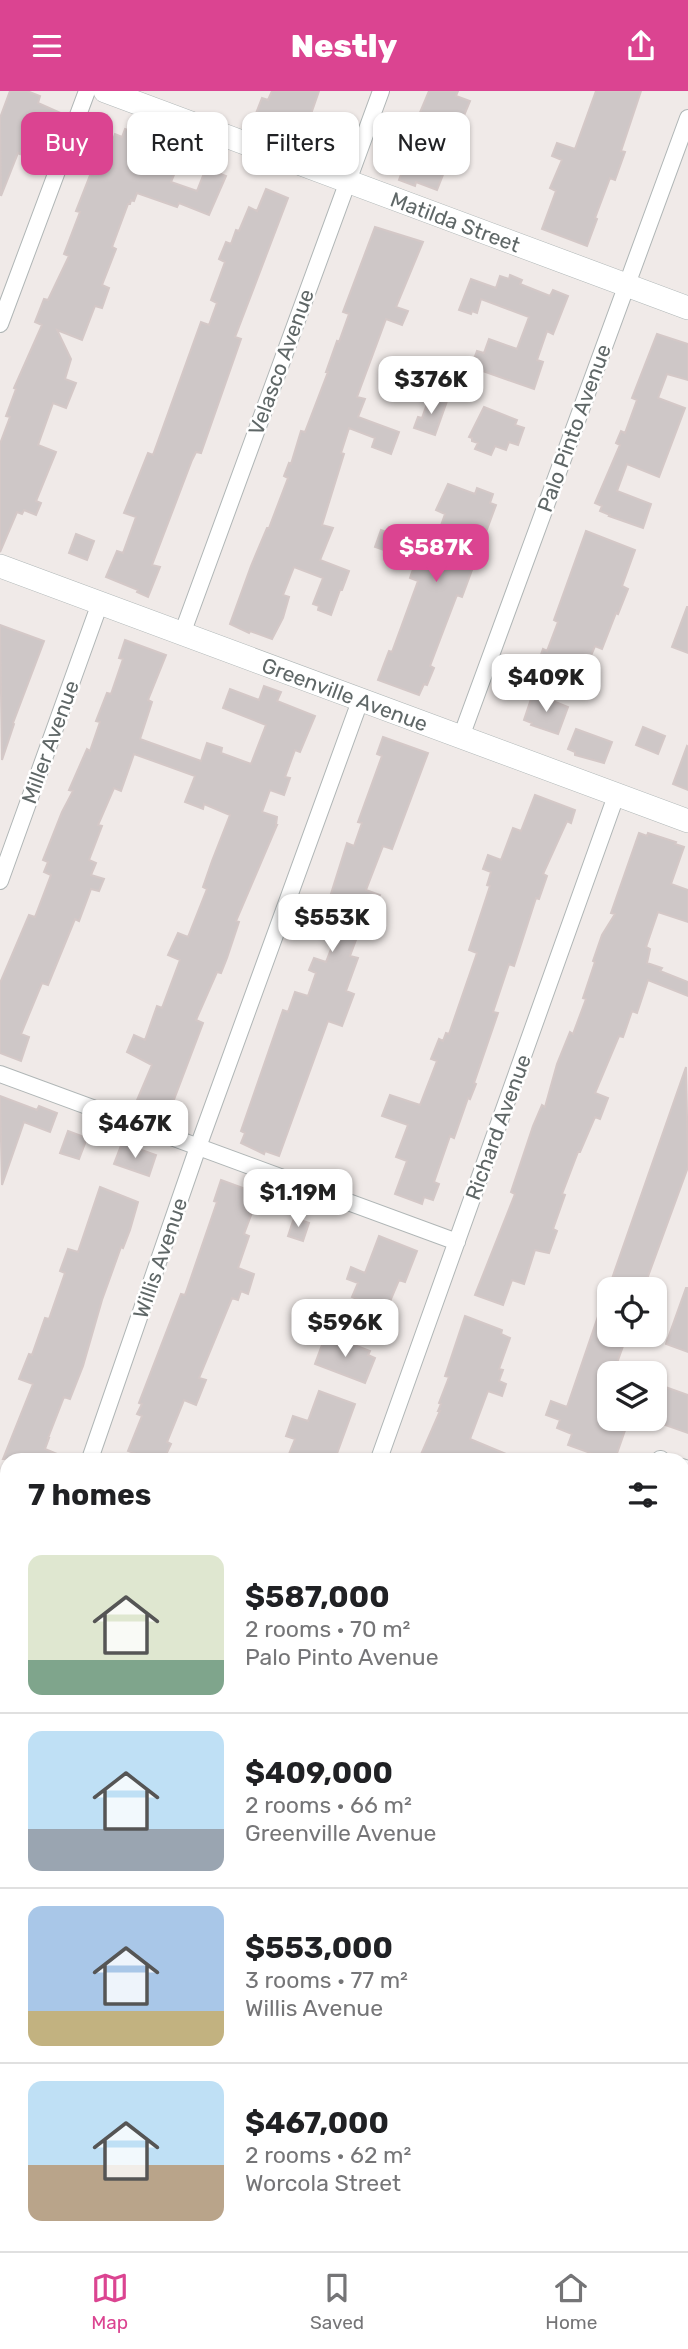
<!DOCTYPE html>
<html lang="en">
<head>
<meta charset="utf-8">
<style>
	body { margin:0; font-family:Rubik,sans-serif; background:#f6f6f6; color:#202124; height:100vh; display:flex; flex-direction:column; font-size:26px; white-space:nowrap }
	* { box-sizing:border-box; margin:0 }
	p { font-size:23px; color:#757577 }
	.icon { flex:none; width:38px; height:38px; fill:none; stroke:currentColor; stroke-width:2; stroke-linecap:round; stroke-linejoin:round }
	.map { position:relative; flex:1; overflow:hidden }
	.panel { position:absolute; left:0px; top:1362px; width:690px; height:800px; display:flex; flex-direction:column; background:#fff; border-radius:21px 21px 0 0; box-shadow:0 2px 5px #0004 }
	.panel>* { flex:none }
	.hud { position:absolute; left:21px; top:21px; width:648px; height:63px; display:flex; gap:14px }
	.fabs { position:absolute; left:597px; top:1186px; display:grid; gap:14px }
	.fabs a { display:grid; place-items:center; width:70px; height:70px; border-radius:14px; background:#fff; box-shadow:0 2px 5px #0004; font-size:35px }
	.price { position:absolute; translate:-50% -60px; padding:0 16px; border-radius:14px; background:#fff; color:#222; font-size:23px; line-height:46px; filter:drop-shadow(0 2px 4px #0008) }
	.price::after { content:''; position:absolute; left:50%; top:42px; width:21px; height:16px; margin-left:-10px; background:inherit; clip-path:polygon(0 0,100% 0,50% 100%) }
	.price.selected { background:#db4491; color:#fff }
	ul { padding:0; list-style:none }
	li { display:flex; align-items:center; gap:21px; height:175px; padding:0 28px }
	li+li { border-top:2px solid #e0e0e0 }
	li span { display:grid; place-items:center; flex:none; width:196px; height:140px; border-radius:14px; color:#555 }
	li>.icon { margin-inline-start:auto }
	span .icon { width:84px; height:84px; fill:#fffc; stroke-width:1 }
	li b { font-size:30px }
	h2 { display:flex; justify-content:space-between; align-items:center; height:84px; padding:0 28px; font-size:30px }
	.pill { padding:0 24px; border-radius:14px; background:#fff; box-shadow:0 2px 5px #0004; font-size:24px; line-height:63px }
	.pill.selected { background:#db4491; color:#fff }
	header { display:flex; justify-content:space-between; align-items:center; height:91px; padding:0 28px; background:#db4491; color:#fff; font-size:32px; font-weight:800 }
	.dock { display:flex; justify-content:space-around; align-items:center; height:98px; border-top:2px solid #e0e0e0; background:#fff; font-size:19px; color:#757577 }
	.dock a { display:grid; justify-items:center; gap:4px }
	.dock .selected { color:#db4491 }
	.map>svg:first-child { display:block }
</style>
</head>
<body>
<header><svg class="icon" aria-label="menu" viewBox="0 0 24 24"><path d="M4 6h16M4 12h16M4 18h16"/></svg>Nestly<svg class="icon" aria-label="share" viewBox="0 0 24 24"><path d="M12 15V3M7 8l5-5 5 5M5 13v7h14v-7"/></svg></header>
<div class="map">
<svg width="688" height="2160" viewBox="0 0 688 2160">
	<rect width="100%" height="100%" fill="#f0eae8"/>
	<path fill="#cec7c7" stroke="#d4c8c7" stroke-width="2" d="M 10,0 L 27,0 L 40,5 L 38,12 L 63,23 L 60,33 L 37,24 L 25,56 L 23,55 L 20,63 L 18,62 L 1,105 L 0,27 Z
		M 272,0 L 319,0 L 310,26 L 318,29 L 307,54 L 269,39 L 270,36 L 253,30 L 262,7 L 268,9 Z
		M 429,0 L 458,0 L 456,5 L 470,10 L 458,39 L 465,42 L 456,68 L 450,66 L 437,99 L 416,91 L 415,95 L 399,89 L 413,52 L 408,50 Z
		M 596,0 L 641,0 L 621,60 L 625,61 L 615,89 L 610,87 L 595,127 L 597,128 L 587,155 L 542,138 L 556,100 L 550,97 L 562,69 L 552,65 L 557,52 L 575,58 Z
		M 125,38 L 140,44 L 137,53 L 180,69 L 171,91 L 197,100 L 206,77 L 226,85 L 209,124 L 179,112 L 177,116 L 137,102 L 134,110 L 131,109 L 130,113 L 128,113 L 112,156 L 116,158 L 102,194 L 109,197 L 102,217 L 95,215 L 82,249 L 57,239 L 71,268 L 65,288 L 76,292 L 66,317 L 53,312 L 38,354 L 56,361 L 36,410 L 41,412 L 36,424 L 24,419 L 22,423 L 17,421 L 0,461 L 0,353 L 10,326 L 6,325 L 16,298 L 14,297 L 42,234 L 35,231 L 44,208 L 48,209 L 69,165 L 64,163 L 80,121 L 76,120 L 105,46 L 113,49 L 115,43 L 122,46 Z
		M 266,98 L 288,107 L 237,241 L 235,246 L 241,248 L 201,362 L 196,361 L 192,369 L 152,474 L 160,476 L 148,506 L 137,501 L 138,499 L 106,486 L 117,460 L 123,462 L 136,426 L 124,422 L 148,362 L 153,364 L 201,231 L 209,234 L 217,212 L 211,209 L 225,171 L 219,168 L 226,151 L 231,153 L 236,139 L 239,140 L 249,116 L 257,120 Z
		M 375,136 L 423,151 L 396,216 L 408,220 L 402,234 L 386,228 L 357,306 L 365,308 L 358,326 L 399,341 L 391,363 L 372,356 L 375,347 L 349,337 L 341,362 L 344,363 L 322,434 L 333,437 L 320,469 L 349,480 L 342,499 L 340,499 L 331,524 L 318,519 L 319,515 L 313,513 L 323,487 L 294,476 L 283,504 L 289,506 L 283,527 L 272,548 L 250,540 L 249,542 L 230,533 L 251,475 L 267,437 L 269,437 L 288,387 L 284,385 L 289,372 L 291,373 L 301,340 L 305,341 L 328,281 L 326,281 L 337,250 L 339,251 L 349,223 L 343,221 Z
		M 510,184 L 522,189 L 520,193 L 550,205 L 553,199 L 568,205 L 553,243 L 547,240 L 537,269 L 543,271 L 534,298 L 471,276 L 477,260 L 484,262 L 489,248 L 517,258 L 529,226 L 481,208 L 477,222 L 472,220 L 471,223 L 459,219 L 471,188 L 496,197 L 500,185 L 509,188 Z
		M 657,243 L 688,253 L 688,289 L 667,283 L 658,307 L 685,317 L 659,386 L 627,373 L 617,400 L 651,413 L 643,437 L 609,425 L 610,424 L 600,420 L 602,415 L 595,412 L 620,354 L 616,352 L 621,340 L 625,342 L 637,309 L 632,307 Z
		M 430,304 L 447,310 L 435,344 L 414,337 L 418,326 L 422,327 Z
		M 484,316 L 517,329 L 515,334 L 524,337 L 518,354 L 509,351 L 506,359 L 495,355 L 491,364 L 475,358 L 478,352 L 472,350 L 472,347 L 469,346 Z
		M 448,393 L 475,403 L 477,397 L 493,403 L 490,412 L 496,414 L 462,506 L 457,504 L 444,538 L 430,575 L 434,577 L 427,594 L 424,593 L 419,604 L 378,589 L 389,560 L 392,561 L 418,490 L 410,487 L 416,470 L 375,456 L 381,439 L 407,448 L 405,453 L 431,463 L 445,423 L 436,419 Z
		M 586,440 L 635,459 L 622,495 L 628,498 L 618,523 L 616,522 L 602,558 L 595,555 L 581,589 L 538,572 L 543,558 L 547,560 L 558,531 L 554,529 Z
		M 76,443 L 94,450 L 87,469 L 69,462 Z
		M 687,516 L 688,516 L 688,562 L 672,556 Z
		M 0,534 L 44,550 L 13,632 L 14,633 L 2,669 Z
		M 125,549 L 166,564 L 148,609 L 152,611 L 140,648 L 201,670 L 207,652 L 222,657 L 221,662 L 251,673 L 266,634 L 223,617 L 230,598 L 259,609 L 264,595 L 281,601 L 277,610 L 315,625 L 300,661 L 295,659 L 285,686 L 290,687 L 284,704 L 270,699 L 262,721 L 277,726 L 276,734 L 277,734 L 236,830 L 239,831 L 227,867 L 221,882 L 217,881 L 196,929 L 203,932 L 167,1027 L 135,1014 L 152,974 L 127,961 L 134,944 L 145,949 L 157,915 L 162,917 L 180,869 L 168,864 L 178,842 L 188,846 L 207,798 L 203,796 L 212,770 L 230,724 L 204,713 L 203,718 L 185,711 L 195,685 L 134,663 L 121,700 L 114,697 L 98,734 L 102,735 L 89,769 L 96,772 L 91,784 L 104,788 L 99,800 L 91,798 L 79,830 L 75,828 L 48,894 L 42,892 L 21,943 L 29,946 L 21,970 L 0,962 L 0,892 L 29,824 L 35,826 L 51,784 L 44,781 L 48,771 L 43,769 L 62,721 L 73,700 L 69,699 L 87,658 L 90,660 L 100,631 L 96,630 L 107,602 L 111,603 L 123,568 L 119,567 Z
		M 533,602 L 568,616 L 558,643 L 531,634 L 532,632 L 524,629 Z
		M 643,636 L 665,645 L 658,663 L 636,654 Z
		M 576,638 L 612,651 L 604,672 L 575,664 L 575,661 L 568,658 Z
		M 383,646 L 428,662 L 392,758 L 383,755 L 366,799 L 380,804 L 372,824 L 366,822 L 350,865 L 358,867 L 346,900 L 354,903 L 342,935 L 328,930 L 279,1065 L 265,1060 L 264,1063 L 241,1052 L 245,1042 L 241,1040 L 283,919 L 288,921 L 295,901 L 308,905 L 316,882 L 309,879 L 314,867 L 326,871 L 336,845 L 333,844 L 344,814 L 341,813 L 342,811 L 330,806 L 347,752 L 354,755 L 362,732 L 358,731 L 382,665 L 377,663 Z
		M 687,655 L 688,656 L 688,699 L 673,693 Z
		M 535,704 L 575,719 L 571,732 L 567,730 L 543,783 L 547,785 L 539,808 L 536,807 L 514,875 L 509,873 L 493,921 L 498,922 L 474,992 L 476,993 L 470,1008 L 468,1007 L 454,1047 L 450,1045 L 434,1091 L 439,1093 L 433,1109 L 424,1106 L 422,1113 L 395,1103 L 407,1070 L 396,1066 L 408,1034 L 382,1025 L 390,1004 L 420,1014 L 437,970 L 431,968 L 439,948 L 443,950 L 446,942 L 449,943 L 477,862 L 469,859 L 490,795 L 487,794 L 491,781 L 483,778 L 488,764 L 501,769 L 513,737 L 521,740 Z
		M 639,742 L 647,745 L 648,742 L 676,751 L 675,753 L 684,756 L 671,793 L 688,799 L 688,831 L 658,821 L 646,856 L 650,858 L 647,872 L 662,877 L 660,880 L 688,891 L 688,905 L 648,889 L 637,922 L 632,920 L 623,946 L 619,945 L 595,1002 L 608,1007 L 600,1028 L 595,1026 L 580,1061 L 578,1061 L 562,1103 L 565,1104 L 553,1138 L 557,1140 L 549,1162 L 535,1159 L 524,1193 L 512,1189 L 503,1214 L 475,1204 L 515,1103 L 511,1101 L 533,1035 L 542,1014 L 545,1016 L 557,973 L 570,941 L 573,943 L 586,908 L 583,907 L 595,871 L 593,870 L 602,844 L 615,823 L 611,822 Z
		M 686,976 L 688,1076 L 643,1199 L 608,1199 Z
		M 0,1005 L 37,1019 L 39,1015 L 57,1022 L 50,1041 L 24,1031 L 2,1094 Z
		M 68,1040 L 87,1047 L 79,1068 L 60,1062 Z
		M 122,1052 L 156,1064 L 149,1085 L 114,1073 Z
		M 221,1089 L 259,1103 L 244,1143 L 249,1145 L 238,1177 L 254,1183 L 248,1203 L 241,1200 L 238,1209 L 232,1207 L 199,1287 L 206,1289 L 196,1314 L 184,1309 L 167,1351 L 171,1353 L 164,1368 L 150,1368 L 128,1360 L 142,1325 L 137,1323 L 142,1313 L 139,1312 L 181,1203 L 185,1204 L 217,1111 L 214,1110 Z
		M 100,1096 L 138,1111 L 130,1139 L 123,1157 L 121,1156 L 102,1209 L 83,1275 L 70,1308 L 64,1306 L 48,1347 L 49,1347 L 45,1358 L 69,1368 L 3,1368 L 33,1293 L 19,1288 L 29,1263 L 32,1264 L 45,1227 L 49,1228 L 65,1182 L 60,1180 L 68,1158 L 78,1161 Z
		M 294,1127 L 309,1132 L 303,1150 L 288,1145 Z
		M 379,1145 L 417,1160 L 405,1191 L 399,1189 L 386,1220 L 352,1206 L 358,1192 L 347,1188 L 351,1176 L 365,1182 Z
		M 686,1197 L 688,1197 L 688,1261 L 666,1253 Z
		M 607,1199 L 609,1244 L 627,1244 L 613,1283 L 609,1283 L 609,1328 L 629,1328 L 615,1368 L 607,1368 L 568,1354 L 572,1343 L 557,1337 L 560,1329 L 546,1324 L 551,1310 L 567,1316 Z
		M 465,1225 L 502,1239 L 501,1243 L 510,1247 L 499,1278 L 503,1279 L 499,1290 L 506,1293 L 502,1305 L 488,1300 L 470,1348 L 518,1368 L 419,1368 L 440,1320 L 438,1320 L 441,1313 L 439,1312 L 449,1286 L 445,1285 Z
		M 326,1243 L 370,1260 L 368,1264 L 375,1267 L 365,1292 L 315,1273 Z
		M 654,1292 L 688,1304 L 688,1342 L 654,1330 Z
		M 319,1300 L 355,1313 L 335,1368 L 287,1368 L 295,1348 L 286,1345 L 293,1325 L 308,1330 Z"/>
	<g fill="none" stroke-linecap="round" stroke-linejoin="round">
		<g stroke="#b0b6b6" stroke-width="18">
			<path id="street" d="M 0,233 L 87,0
				M 182,543 L 381,0
				M 461,646 L 688,27
				M 0,790 L 100,512
				M 0,983 L 457,1151
				M 90,1368 L 198,1056 L 360,610
				M 379,1368 L 617,702
				M 660,1368 L 661,1368
				M 682,1376 L 688,1378
				M 0,1624 L 7,1605
				M 682,2045 L 688,2030
				M 94,2160 L 96,2154
				M 373,2160 L 376,2154
				M 640,2160 L 642,2154"/>
		</g>
		<g stroke="#b0b7b7" stroke-width="24">
			<g id="secondary">
				<path id="s1" d="M 105,0 L 688,217"/>
				<path id="s2" d="M 0,475 L 688,730"/>
				<path d="M 0,1564 L 7,1567"/>
				<path d="M 682,1814 L 688,1816"/>
			</g>
		</g>
		<use href="#street" stroke="#fff" stroke-width="16"/>
		<use href="#secondary" stroke="#fff" stroke-width="23"/>
	</g>
	<g text-anchor="middle" dominant-baseline="central" stroke-width="5" stroke-linejoin="round" paint-order="stroke">
		<g font-size="21" fill="#5f6767" stroke="#fff">
			<text stroke="none"><textPath href="#s1" startOffset="374">Matilda Street</textPath></text>
			<text transform="translate(281 271) rotate(-70)">Velasco Avenue</text>
			<text transform="translate(574 337) rotate(-70)">Palo Pinto Avenue</text>
			<text stroke="none"><textPath href="#s2" startOffset="368">Greenville Avenue</textPath></text>
			<text transform="translate(50 651) rotate(-70)">Miller Avenue</text>
			<text transform="translate(498 1036) rotate(-70)">Richard Avenue</text>
			<text transform="translate(160 1167) rotate(-71)">Willis Avenue</text>
		</g>
	</g>
</svg>
<div class="fabs">
<a><svg class="icon" aria-label="locate" viewBox="0 0 24 24"><circle cx="12" cy="12" r="6"/><path d="M12 2v4M12 18v4M2 12h4M18 12h4"/></svg></a>
<a><svg class="icon" aria-label="layers" viewBox="0 0 24 24"><path d="M12 4l9 5-9 5-9-5zM3 14l9 5 9-5"/></svg></a>
</div>
<b class="price" style="left:431px;top:325px">$376K</b>
<b class="price selected" style="left:436px;top:493px">$587K</b>
<b class="price" style="left:546px;top:623px">$409K</b>
<b class="price" style="left:332px;top:863px">$553K</b>
<b class="price" style="left:135px;top:1069px">$467K</b>
<b class="price" style="left:298px;top:1138px">$1.19M</b>
<b class="price" style="left:345px;top:1268px">$596K</b>
<div class="hud">
<a class="pill selected">Buy</a>
<a class="pill">Rent</a>
<a class="pill">Filters</a>
<a class="pill">New</a>
</div>
<section class="panel">
<h2>7 homes<svg class="icon" aria-label="filters" viewBox="0 0 24 24"><path d="M4 7h16M4 17h16"/><circle cx="9" cy="7" r="2"/><circle cx="15" cy="17" r="2"/></svg></h2>
<ul>
<li><span style="background:linear-gradient(#dfe7d0 75%,#7fa58c 0)"><svg class="icon" aria-label="home" viewBox="0 0 24 24"><path d="M3 11l9-7 9 7M6 9v11h12V9"/></svg></span><div><b>$587,000</b><p>2 rooms · 70 m²</p><p>Palo Pinto Avenue</p></div></li>
<li><span style="background:linear-gradient(#bfe0f5 70%,#9aa5b1 0)"><svg class="icon" aria-label="home" viewBox="0 0 24 24"><path d="M3 11l9-7 9 7M6 9v11h12V9"/></svg></span><div><b>$409,000</b><p>2 rooms · 66 m²</p><p>Greenville Avenue</p></div></li>
<li><span style="background:linear-gradient(#a9c7e8 75%,#c2b280 0)"><svg class="icon" aria-label="home" viewBox="0 0 24 24"><path d="M3 11l9-7 9 7M6 9v11h12V9"/></svg></span><div><b>$553,000</b><p>3 rooms · 77 m²</p><p>Willis Avenue</p></div></li>
<li><span style="background:linear-gradient(#bfe0f5 60%,#b9a48a 0)"><svg class="icon" aria-label="home" viewBox="0 0 24 24"><path d="M3 11l9-7 9 7M6 9v11h12V9"/></svg></span><div><b>$467,000</b><p>2 rooms · 62 m²</p><p>Worcola Street</p></div></li>
</ul>
</section>
</div>
<nav class="dock">
<a class="selected"><svg class="icon" aria-label="map" viewBox="0 0 24 24"><path d="M3 6l6-2 6 2 6-2v14l-6 2-6-2-6 2zM9 4v14M15 6v14"/></svg>Map</a>
<a><svg class="icon" aria-label="saved" viewBox="0 0 24 24"><path d="M7 4h10v16l-5-4-5 4z"/></svg>Saved</a>
<a><svg class="icon" aria-label="home" viewBox="0 0 24 24"><path d="M3 11l9-7 9 7M6 9v11h12V9"/></svg>Home</a>
</nav>
</body>
</html>
